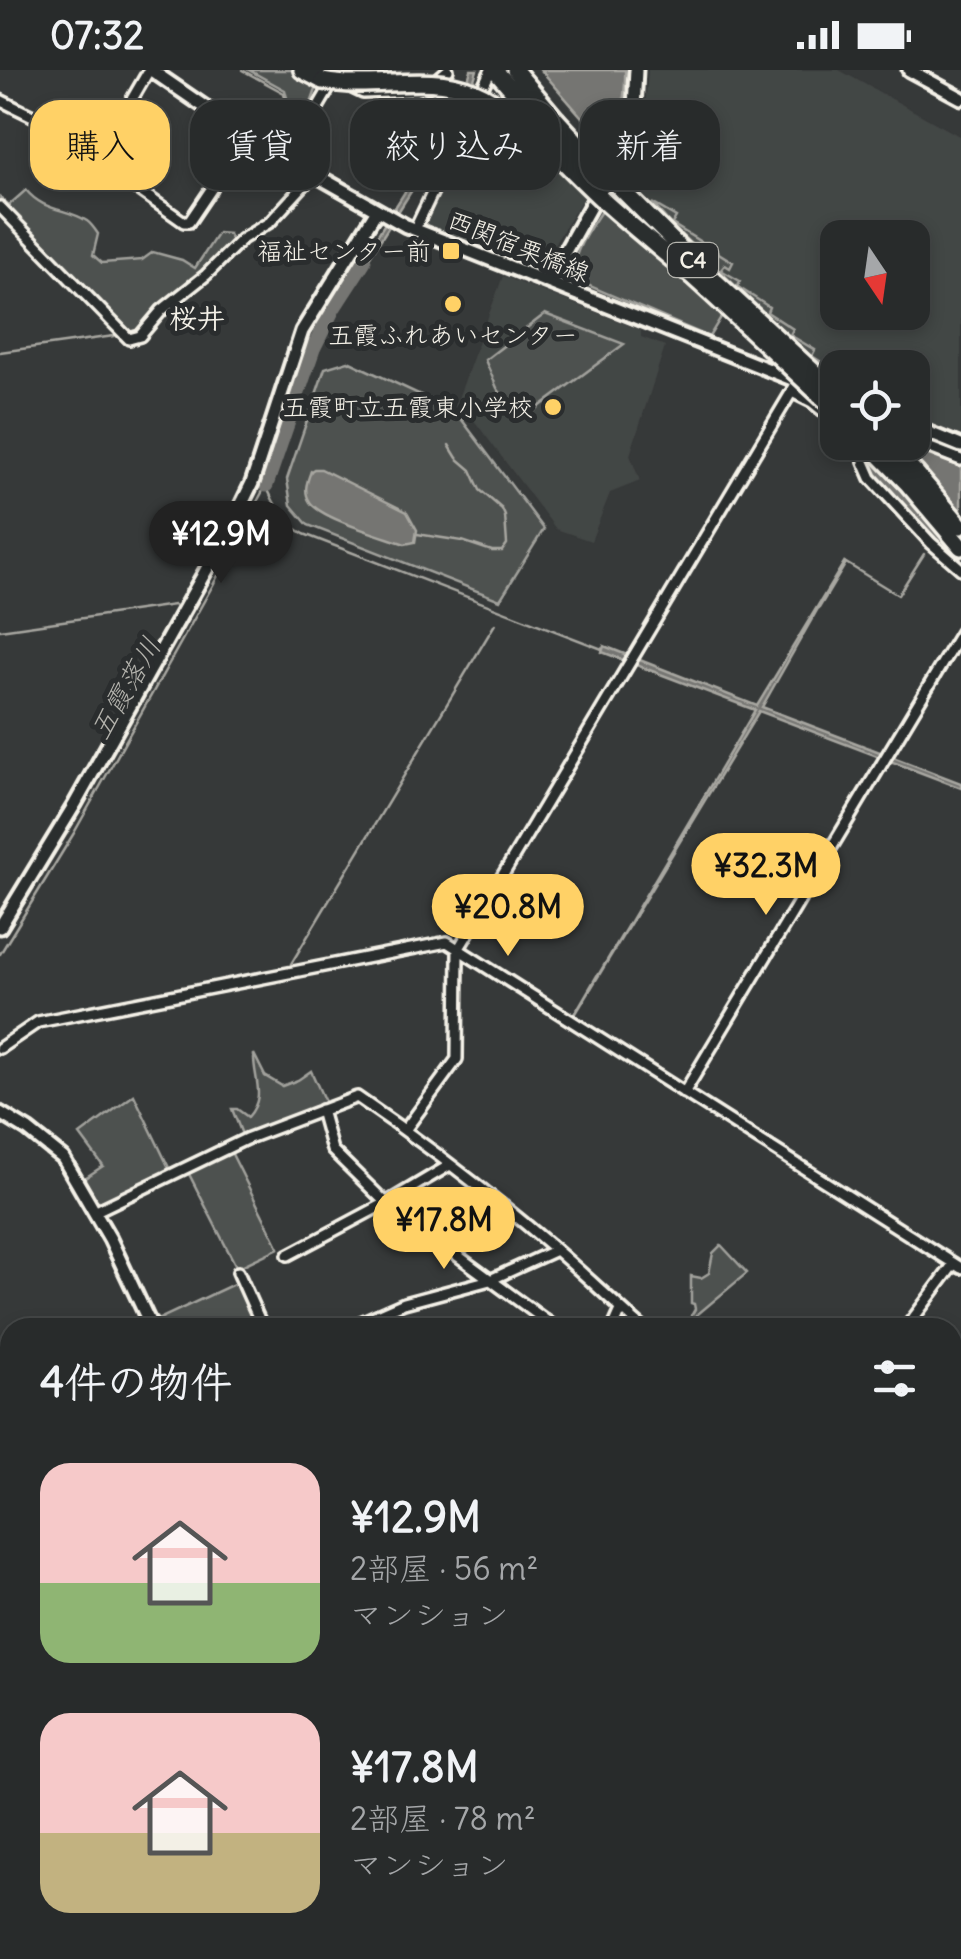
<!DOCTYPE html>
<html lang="ja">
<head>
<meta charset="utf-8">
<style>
	body { margin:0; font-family:Delius,"Klee One",sans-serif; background:#343737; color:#f1f3f6; height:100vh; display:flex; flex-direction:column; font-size:38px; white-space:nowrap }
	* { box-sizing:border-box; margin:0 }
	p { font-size:32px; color:#a5a7a9 }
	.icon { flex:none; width:55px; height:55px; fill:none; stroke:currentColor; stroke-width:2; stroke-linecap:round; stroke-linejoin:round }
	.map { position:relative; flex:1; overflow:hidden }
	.side { position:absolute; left:0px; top:1248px; width:962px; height:642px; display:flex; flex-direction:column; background:#282b2b; border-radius:30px 30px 0 0; box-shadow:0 5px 15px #0003,0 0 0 2px #444747 }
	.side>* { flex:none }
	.banner { position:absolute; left:30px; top:30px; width:902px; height:90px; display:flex; gap:20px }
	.needle { width:65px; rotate:167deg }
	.fabs { position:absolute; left:820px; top:150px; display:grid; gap:20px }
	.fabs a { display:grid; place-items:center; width:110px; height:110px; border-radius:20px; background:#282b2b; box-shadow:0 5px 15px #0003,0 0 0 2px #444747; font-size:50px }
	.price { position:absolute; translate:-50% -85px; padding:0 22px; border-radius:35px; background:#ffd166; color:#111; font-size:32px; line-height:65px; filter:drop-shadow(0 2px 5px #0008) }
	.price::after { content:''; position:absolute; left:50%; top:60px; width:30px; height:22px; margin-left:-15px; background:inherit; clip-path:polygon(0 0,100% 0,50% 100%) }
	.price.active { background:#222; color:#fff }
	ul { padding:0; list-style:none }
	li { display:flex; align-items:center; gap:30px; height:250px; padding:0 40px }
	li span { display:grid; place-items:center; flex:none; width:280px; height:200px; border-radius:30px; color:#555 }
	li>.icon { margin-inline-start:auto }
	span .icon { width:120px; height:120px; fill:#fffc; stroke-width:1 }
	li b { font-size:42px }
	h2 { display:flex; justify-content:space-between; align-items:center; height:120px; padding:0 40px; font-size:42px }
	.pill { padding:0 35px; border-radius:30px; background:#282b2b; box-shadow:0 5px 15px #0003,0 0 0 2px #444747; font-size:35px; line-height:90px }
	.pill.active { background:#ffd166; color:#111 }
	.status { display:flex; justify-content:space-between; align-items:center; height:70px; padding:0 50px; background:#282b2b; direction:ltr }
	.status svg { height:28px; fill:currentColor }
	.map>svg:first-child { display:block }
</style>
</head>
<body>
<div class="status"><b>07:32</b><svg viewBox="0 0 49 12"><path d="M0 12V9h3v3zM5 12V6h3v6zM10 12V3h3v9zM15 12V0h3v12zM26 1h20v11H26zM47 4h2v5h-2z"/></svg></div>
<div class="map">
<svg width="961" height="1889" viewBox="0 0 961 1889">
	<rect width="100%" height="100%" fill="#363939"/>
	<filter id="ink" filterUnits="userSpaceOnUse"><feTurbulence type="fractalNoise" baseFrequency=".01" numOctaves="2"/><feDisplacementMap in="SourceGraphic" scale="20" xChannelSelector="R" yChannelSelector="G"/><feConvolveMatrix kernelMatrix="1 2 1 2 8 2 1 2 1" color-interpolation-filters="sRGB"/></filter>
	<g filter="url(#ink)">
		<path fill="#434645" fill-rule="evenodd" d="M 648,0 L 839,0 L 961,67 L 961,366 L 913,348 L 912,298 L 838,298 L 837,311 L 674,158 L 624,103 L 639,63 L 645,39 ZM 838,168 L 912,168 L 912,242 L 838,242 Z
			M 481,34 L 514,53 L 586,123 L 552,178 L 537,189 L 519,189 L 426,154 L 424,148 Z
			M 503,206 L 641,260 L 641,267 L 665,276 L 630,385 L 640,411 L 610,423 L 591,471 L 556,459 L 467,341 L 456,334 Z"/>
		<path fill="#4e514f" stroke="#a1a19c" stroke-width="2.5" d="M 249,0 L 294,0 L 318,14 L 308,42 L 288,32 L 285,20 Z
			M 26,120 C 44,142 67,138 87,151 C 90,153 96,161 98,164 L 93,185 L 102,193 L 142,190 L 153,182 L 182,190 L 195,198 L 218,163 L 229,164 L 232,171 L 213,194 L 179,221 L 139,263 L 128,263 L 0,132 L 0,127 L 9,135 Z
			M 652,133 L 676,147 L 672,154 L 733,192 L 730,198 L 725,195 L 721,200 L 740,211 L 738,217 L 769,237 L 767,242 L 793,259 L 790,265 L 815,280 L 812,286 L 837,302 L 837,311 L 674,158 Z
			M 603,138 L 723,244 L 709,267 L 592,217 C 587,214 581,213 578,208 C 564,191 594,153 603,138 Z
			M 545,244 L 624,274 L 535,340 L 530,335 L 516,345 L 497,318 L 485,290 Z
			M 348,291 L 444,336 L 450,334 L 544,459 L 500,530 L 308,455 L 291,435 L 287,409 L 325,298 Z
			M 254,984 L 265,1006 L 282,1016 L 298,1010 L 311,1001 L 325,1032 L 243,1067 L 232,1039 L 237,1039 L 248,1047 C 267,1025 253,1009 254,984 Z
			M 134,1025 L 170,1100 L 103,1132 L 94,1130 L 82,1110 L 103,1096 L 80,1065 Z
			M 231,1082 L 279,1178 L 237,1198 L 188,1102 Z
			M 721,1175 L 747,1203 L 692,1249 L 690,1248 L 695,1239 L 694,1234 L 691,1233 L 691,1206 L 701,1208 L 709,1203 L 713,1183 Z
			M 238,1212 L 259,1257 L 163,1257 L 159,1249 Z
			M 198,1880 L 503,1880 L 520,1889 L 253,1889 Z
			M 523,1880 C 559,1880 642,1873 671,1889 L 539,1889 Z"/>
		<path fill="#757572" stroke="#a8a7a1" stroke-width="2.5" d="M 471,0 L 477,0 L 473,13 L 412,120 L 355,210 L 351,207 L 408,117 L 468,10 Z
			M 541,0 L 625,0 C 626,26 620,54 609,78 L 591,52 L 587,53 Z
			M 868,373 L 903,373 L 961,397 L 961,495 L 934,472 L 872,401 L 868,391 Z
			M 314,399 L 321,399 L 407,442 L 417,460 L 415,472 L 405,474 C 383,466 321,449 310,432 C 303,421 307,412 311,401 Z
			M 845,491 L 762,637 L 961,713 L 961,718 L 759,641 L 573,948 L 755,640 L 602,582 L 604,576 L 757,636 Z"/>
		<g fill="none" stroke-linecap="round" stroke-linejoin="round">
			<path stroke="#a8a7a1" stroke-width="2.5" d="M 242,0 L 284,23 L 286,33 L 268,67 L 285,77
				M 0,282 L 114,266
				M 266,415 C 275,437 284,452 304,464 L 602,579
				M 417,464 L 462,471 L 492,481 L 502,481 L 507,474 L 505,446 L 502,439 L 480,420 L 471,400 L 457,388 L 449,375
				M 819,538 L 846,493 L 898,525 L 924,484
				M 0,560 L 174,535 L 177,537
				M 0,884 L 74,763 L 213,515 L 266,415
				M 465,891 L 520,925
				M 371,893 L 445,878 L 449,880
				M 291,894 L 495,554
				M 527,916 L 574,945 L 598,904
				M 0,1622 L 10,1626
				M 688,1880 L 698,1889"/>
			<path stroke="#757572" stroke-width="15" d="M 266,415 L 313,279 L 333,239 L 364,191"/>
			<g stroke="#f4f1e8" stroke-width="16">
				<path id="street" d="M 346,15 L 363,23 L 414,21 L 427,18 L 448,0
					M 0,30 L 55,57 L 95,93 L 120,107 L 184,152 L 189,152 L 247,66
					M 287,90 L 334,10
					M 95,93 L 149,0
					M 0,137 L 129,269 L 140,266 L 162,240 L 206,205 L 242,169 L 270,152 L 314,104
					M 415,159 L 491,0
					M 792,322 L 812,332 L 838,353
					M 912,371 L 961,390
					M 864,372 L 864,392 L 871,408 L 931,473 L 961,499
					M 0,978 L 38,952 L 447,872 L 961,1198
					M 684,1023 L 961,562
					M 321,1040 L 332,1080 L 386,1133 L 556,1258
					M 405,1060 L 457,989 L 458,880 L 798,311
					M 94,1142 L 246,1069 L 357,1027 C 426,1074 492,1125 555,1179 C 585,1205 613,1232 643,1258
					M 288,1185 L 386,1133 L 450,1095
					M 238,1202 L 263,1258
					M 347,1258 L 404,1233 L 490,1210 L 556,1180
					M 613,1258 L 621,1240
					M 906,1258 L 953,1195
					M 952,1514 L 961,1522
					M 0,1631 L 10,1636
					M 952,1638 L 961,1630
					M 672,1880 L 679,1889
					M 732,1880 L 743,1889
					M 836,1889 L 845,1880"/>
			</g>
			<g stroke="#f4f1e8" stroke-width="19">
				<path id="secondary" d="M 151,0 L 247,66 L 406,156 L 802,313
					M 909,0 L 961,28
					M 548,212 L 621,81 L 634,38 L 636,0
					M 912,356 L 961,376
					M 0,857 L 75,734 L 232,454 L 252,413 L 302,261 L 377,140
					M 0,1043 L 28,1060 L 63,1088 L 110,1169 L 152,1258
					M 952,1800 L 961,1801"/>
			</g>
			<g stroke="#f4f1e8" stroke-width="22">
				<path id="highway" d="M 302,0 L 323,11
					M 322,0 L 339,3 L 362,0
					M 495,0 L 545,58
					M 515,0 L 556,49
					M 867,372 L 907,413 L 961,477
					M 886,372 L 917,404 L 961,456"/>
			</g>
			<use href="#street" stroke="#2a2d2e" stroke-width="9"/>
			<use href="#secondary" stroke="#2a2d2e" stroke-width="11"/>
			<use href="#highway" stroke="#2a2d2e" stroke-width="15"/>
			<g stroke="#f4f1e8" stroke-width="22" stroke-linecap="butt">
				<path id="highway-bridge" d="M 323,11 C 373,21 425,2 473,21 C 518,39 569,100 606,133 C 635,159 664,182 693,207 C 742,251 789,297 838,342
					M 556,49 L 611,109 L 688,186 L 838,324
					M 545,58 L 602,116"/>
			</g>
			<use href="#highway-bridge" stroke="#2a2d2e" stroke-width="15"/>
		</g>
	</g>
	<g fill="#ffd166" stroke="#2a2d2e" stroke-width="4">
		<rect x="441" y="171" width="20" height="20" rx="5"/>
		<circle cx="453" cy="234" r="10"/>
		<circle cx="553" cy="337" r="10"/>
	</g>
	<g text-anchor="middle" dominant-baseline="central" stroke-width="10" stroke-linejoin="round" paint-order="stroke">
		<rect fill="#2a2d2e" stroke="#b7b6b0" stroke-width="2.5" x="668" y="173" width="50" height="34" rx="8"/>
		<g font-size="22" font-weight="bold" fill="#f4f1e8">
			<text x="693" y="190">C4</text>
		</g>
		<g font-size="25" fill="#f4f1e8" stroke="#2a2d2e">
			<text transform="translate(519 176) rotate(22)">西関宿栗橋線</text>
		</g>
		<g font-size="25" fill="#f4f1e8" stroke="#2a2d2e" text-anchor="end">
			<text x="431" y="181">福祉センター前</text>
			<text x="453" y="265" text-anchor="middle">五霞ふれあいセンター</text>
			<text x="533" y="337">五霞町立五霞東小学校</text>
		</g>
		<g font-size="28" font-weight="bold" fill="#f4f1e8" stroke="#2a2d2e">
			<text x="197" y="248">桜井</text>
		</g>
		<g font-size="28" font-style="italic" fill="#b4b3ad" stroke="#2a2d2e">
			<text transform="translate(125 618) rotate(-60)">五霞落川</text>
		</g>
	</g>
</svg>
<div class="fabs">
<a><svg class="needle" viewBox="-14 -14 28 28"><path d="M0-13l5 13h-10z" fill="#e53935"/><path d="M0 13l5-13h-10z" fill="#a5a7a9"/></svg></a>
<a><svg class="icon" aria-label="locate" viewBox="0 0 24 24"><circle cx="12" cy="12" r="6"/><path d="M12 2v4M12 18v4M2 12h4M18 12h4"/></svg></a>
</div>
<b class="price active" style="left:221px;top:516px">¥12.9M</b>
<b class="price" style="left:766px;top:848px">¥32.3M</b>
<b class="price" style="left:508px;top:889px">¥20.8M</b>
<b class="price" style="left:444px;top:1202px">¥17.8M</b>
<div class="banner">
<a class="pill active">購入</a>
<a class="pill">賃貸</a>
<a class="pill">絞り込み</a>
<a class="pill">新着</a>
</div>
<section class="side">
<h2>4件の物件<svg class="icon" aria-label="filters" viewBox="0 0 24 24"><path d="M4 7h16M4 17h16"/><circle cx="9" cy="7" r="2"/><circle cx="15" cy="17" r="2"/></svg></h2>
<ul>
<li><span style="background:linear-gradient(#f6c9c9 60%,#8fb573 0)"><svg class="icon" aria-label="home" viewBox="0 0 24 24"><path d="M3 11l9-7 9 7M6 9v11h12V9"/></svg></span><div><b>¥12.9M</b><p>2部屋 · 56 m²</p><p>マンション</p></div></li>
<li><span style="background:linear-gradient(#f6c9c9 60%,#c2b280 0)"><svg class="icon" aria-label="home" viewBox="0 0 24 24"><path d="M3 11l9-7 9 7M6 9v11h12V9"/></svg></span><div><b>¥17.8M</b><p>2部屋 · 78 m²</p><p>マンション</p></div></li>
</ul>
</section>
</div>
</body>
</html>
